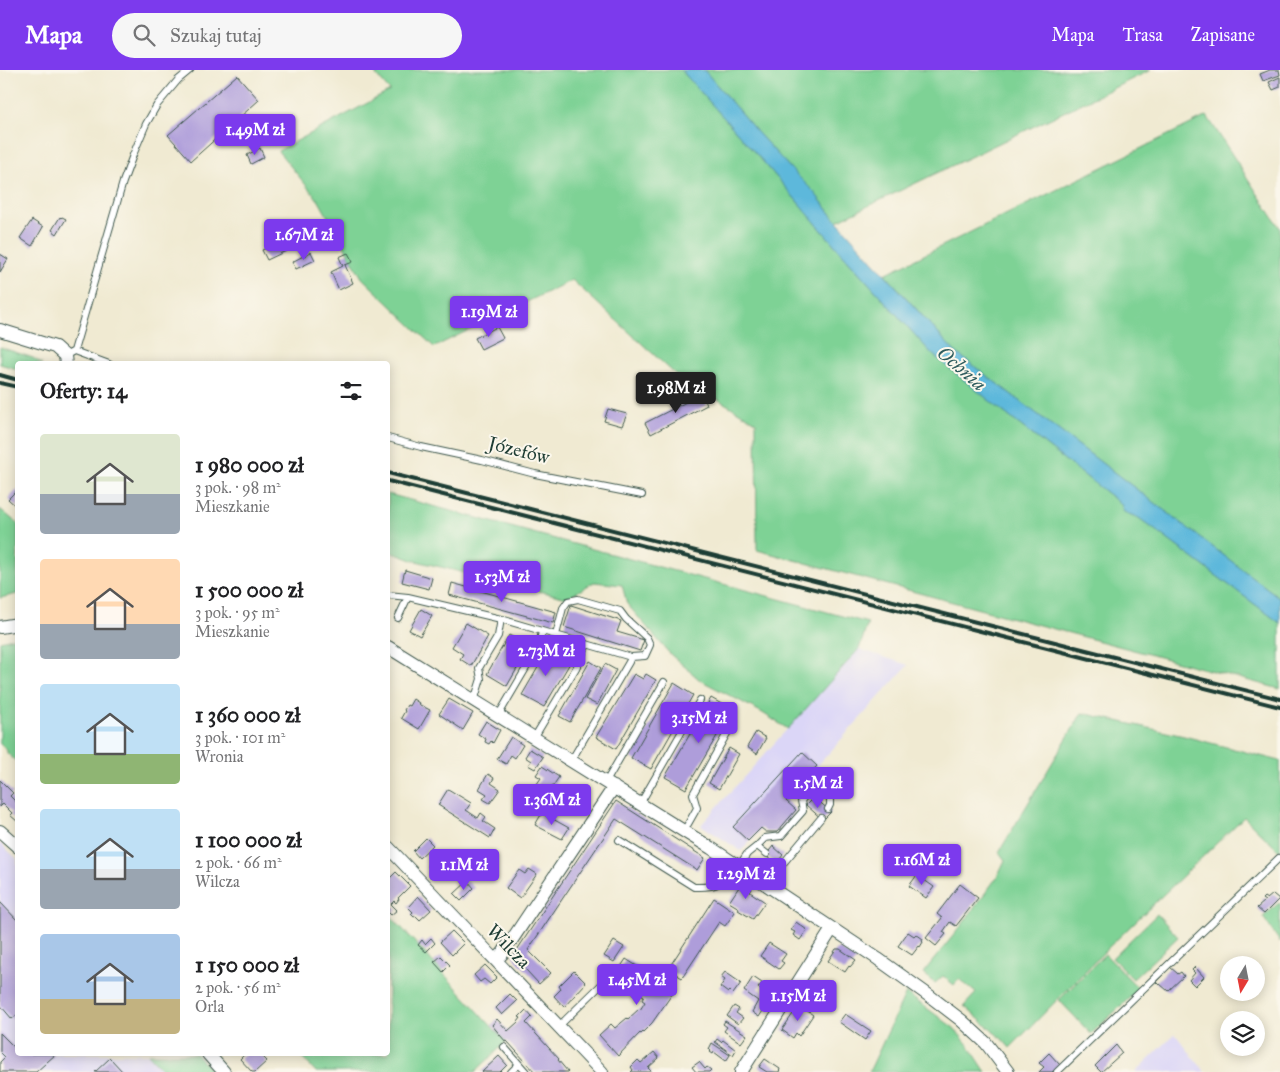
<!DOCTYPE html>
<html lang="pl">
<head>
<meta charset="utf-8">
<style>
	body { margin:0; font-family:"IM FELL Great Primer",serif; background:#f6f6f6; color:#202124; height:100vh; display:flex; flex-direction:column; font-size:19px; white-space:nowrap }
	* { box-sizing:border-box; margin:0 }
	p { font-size:16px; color:#757577 }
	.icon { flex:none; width:28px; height:28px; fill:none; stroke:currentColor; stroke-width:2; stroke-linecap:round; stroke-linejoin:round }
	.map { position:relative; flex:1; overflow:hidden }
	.side { position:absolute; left:15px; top:291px; width:375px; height:695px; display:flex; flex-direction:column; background:#fff; border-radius:5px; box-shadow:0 2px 12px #0003 }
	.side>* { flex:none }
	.needle { width:32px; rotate:190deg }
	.controls { position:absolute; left:1220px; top:886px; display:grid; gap:10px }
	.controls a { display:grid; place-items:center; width:45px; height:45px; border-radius:50%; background:#fff; box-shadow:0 2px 12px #0003; font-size:25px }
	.price { position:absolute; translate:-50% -42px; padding:0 11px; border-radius:5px; background:#7c3aed; color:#fff; font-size:16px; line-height:32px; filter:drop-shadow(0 1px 2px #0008) }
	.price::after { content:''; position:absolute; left:50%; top:30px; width:15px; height:11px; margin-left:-8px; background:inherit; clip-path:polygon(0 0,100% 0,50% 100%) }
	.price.selected { background:#222; color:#fff }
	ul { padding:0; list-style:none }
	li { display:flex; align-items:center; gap:15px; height:125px; padding:0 25px }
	li span { display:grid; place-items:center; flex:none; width:140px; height:100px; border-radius:5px; color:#555 }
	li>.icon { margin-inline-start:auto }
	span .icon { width:60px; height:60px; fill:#fffc; stroke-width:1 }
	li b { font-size:21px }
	h2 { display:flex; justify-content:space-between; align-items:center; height:60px; padding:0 25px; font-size:21px }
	header { display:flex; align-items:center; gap:30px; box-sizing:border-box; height:70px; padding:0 25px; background:#7c3aed; color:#fff }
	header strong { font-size:24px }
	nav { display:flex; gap:28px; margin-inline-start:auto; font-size:18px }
	.search { width:350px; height:45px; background:#f6f6f6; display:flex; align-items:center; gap:12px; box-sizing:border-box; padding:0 18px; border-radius:28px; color:#757577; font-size:19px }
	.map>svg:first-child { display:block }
</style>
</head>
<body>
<header>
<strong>Mapa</strong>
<div class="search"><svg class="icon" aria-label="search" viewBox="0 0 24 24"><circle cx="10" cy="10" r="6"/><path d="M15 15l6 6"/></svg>Szukaj tutaj</div>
<nav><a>Mapa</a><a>Trasa</a><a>Zapisane</a></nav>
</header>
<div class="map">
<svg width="1280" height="1002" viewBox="0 0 1280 1002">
	<rect width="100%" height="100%" fill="#fbf7ec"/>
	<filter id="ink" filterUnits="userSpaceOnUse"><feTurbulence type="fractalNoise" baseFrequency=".02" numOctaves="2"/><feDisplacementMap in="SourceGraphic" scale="10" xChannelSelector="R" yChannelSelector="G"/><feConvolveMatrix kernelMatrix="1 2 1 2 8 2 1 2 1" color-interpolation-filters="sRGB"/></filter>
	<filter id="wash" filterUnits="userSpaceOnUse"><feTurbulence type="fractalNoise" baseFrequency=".0096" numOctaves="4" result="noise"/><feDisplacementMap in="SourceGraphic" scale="20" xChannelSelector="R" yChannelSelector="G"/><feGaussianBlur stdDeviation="1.12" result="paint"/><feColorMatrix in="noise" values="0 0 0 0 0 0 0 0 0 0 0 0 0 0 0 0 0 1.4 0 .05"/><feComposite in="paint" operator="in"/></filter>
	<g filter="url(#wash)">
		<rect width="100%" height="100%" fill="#f0ead2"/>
		<path fill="#dbd6f7" d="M 859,579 L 908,595 L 741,781 L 701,755 Z
			M 0,773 L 17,789 L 18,984 L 197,984 L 214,1002 L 0,1002 Z
			M 1175,964 L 1205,1002 L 1136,1002 Z"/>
		<path fill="#7ed295" stroke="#4e8864" d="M 372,0 L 681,0 L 767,96 L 838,179 L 932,284 L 1011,348 L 1121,434 L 1124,442 L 1139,448 L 1280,553 L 1280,619 L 757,480 L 756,352 L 674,303 L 572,210 L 434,277 L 362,208 L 319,131 L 278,81 L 390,21 Z
			M 704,0 L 1151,0 L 837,151 L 813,121 L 791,99 L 757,62 Z
			M 1207,46 L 1280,158 L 1280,528 L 954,281 L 885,204 Z
			M 0,277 L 33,288 L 42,294 L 18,294 L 17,299 L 0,294 Z
			M 388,424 L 868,553 L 859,579 L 788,659 L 761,642 L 700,610 L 670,584 L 627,534 L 622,515 L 594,512 L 567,528 L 412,490 L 388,481 Z
			M 0,439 L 18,454 L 17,524 L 0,528 Z
			M 17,567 L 18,567 L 17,692 L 7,683 L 7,680 L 0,674 L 0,571 Z
			M 1082,643 L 1184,666 L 1280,691 L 1280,782 L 1244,747 L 1110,876 L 1010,978 L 1003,970 L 964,936 L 976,923 L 959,909 L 954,915 L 943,906 L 935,913 L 923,903 L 961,856 L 997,807 L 1005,790 L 999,782 Z
			M 1280,832 L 1280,872 L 1263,847 Z
			M 388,843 L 506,972 L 475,1002 L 316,1002 L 299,984 L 388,984 Z
			M 1157,844 L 1178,867 L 1133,909 L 1112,888 Z
			M 1105,884 L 1139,919 L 1091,964 L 1059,930 Z
			M 906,923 L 954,958 L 969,976 L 986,1002 L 869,1002 Z
			M 148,984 L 196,984 L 213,1002 L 165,1002 Z"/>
		<path fill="#5db8db" stroke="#3e7a88" d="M 681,0 L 704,0 L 757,62 L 791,99 L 813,121 L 837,151 L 954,281 L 1280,528 L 1280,553 L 1139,448 L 1124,442 L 1121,434 L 1011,348 L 932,284 L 838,179 L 767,96 Z"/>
		<g id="blocks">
			<path fill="#ae9dda" d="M 1270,0 L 1279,0 L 1280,5 L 1263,11 L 1260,4 Z
				M 237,5 L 259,30 L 191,91 L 168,65 Z
				M 1280,7 L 1280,17 L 1273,20 L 1269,12 Z
				M 260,78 L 264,87 L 251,94 L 247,85 Z
				M 60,147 L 61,148 L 62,147 L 66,149 L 57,164 L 52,160 Z
				M 32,150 L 43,157 L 32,176 L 20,168 Z
				M 282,171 L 286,181 L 267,190 L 262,180 Z
				M 311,182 L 315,190 L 296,199 L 292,192 Z
				M 348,183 L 353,192 L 345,195 L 353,213 L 339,220 L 331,202 L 343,196 L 339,187 Z
				M 0,184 L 8,189 L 0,202 Z
				M 497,257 L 503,268 L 481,279 L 475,268 Z
				M 702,324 L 707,335 L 651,364 L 645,353 Z
				M 608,339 L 627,344 L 622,356 L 604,351 Z
				M 18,419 L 18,438 L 8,429 Z
				M 405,500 L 432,508 L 429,519 L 402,512 Z
				M 452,513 L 556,542 L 553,553 L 449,525 Z
				M 571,535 L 621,551 L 617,562 L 644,570 L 640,581 L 564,557 Z
				M 421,539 L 432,546 L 420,566 L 409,560 Z
				M 466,553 L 488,566 L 471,596 L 460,589 L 463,584 L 452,577 Z
				M 509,565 L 530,576 L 507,616 L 487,604 Z
				M 551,575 L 562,582 L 559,587 L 570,593 L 544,637 L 522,625 Z
				M 590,591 L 601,598 L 570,652 L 559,646 Z
				M 605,594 L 616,600 L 597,635 L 585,629 Z
				M 634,604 L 643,609 L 646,604 L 656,610 L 616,679 L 596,667 Z
				M 674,613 L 693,625 L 651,699 L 631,688 Z
				M 711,628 L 732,640 L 686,719 L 665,707 Z
				M 413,629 L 419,633 L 418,634 L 430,640 L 419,659 L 401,648 L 405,641 L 404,640 L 407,635 L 409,636 Z
				M 449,629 L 473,643 L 463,660 L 439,644 Z
				M 486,651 L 500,660 L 493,673 L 491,671 L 489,674 L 485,672 L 486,669 L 478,664 Z
				M 756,662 L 766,668 L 757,684 L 747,677 Z
				M 511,667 L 523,675 L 515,688 L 511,685 L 506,694 L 497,689 Z
				M 729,678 L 739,684 L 719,719 L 709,713 Z
				M 530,679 L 543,687 L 535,699 L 528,695 L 531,691 L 525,687 Z
				M 802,682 L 817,696 L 786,731 L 796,740 L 777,762 L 766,762 L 761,758 L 748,771 L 733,757 Z
				M 542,696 L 559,707 L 542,732 L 530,724 L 541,708 L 536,705 Z
				M 488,704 L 494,708 L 491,713 L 500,719 L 490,733 L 483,729 L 487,724 L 479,719 Z
				M 0,710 L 13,723 L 10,726 L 18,734 L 18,752 L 10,745 L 12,743 L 3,734 L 0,737 Z
				M 448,719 L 471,733 L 466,740 L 478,748 L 481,743 L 486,747 L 483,751 L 495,759 L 490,768 L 438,735 Z
				M 814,727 L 831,742 L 823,750 L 806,735 Z
				M 616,731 L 705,788 L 697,800 L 616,749 L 528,880 L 551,903 L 539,914 L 513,886 Z
				M 542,743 L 569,758 L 562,769 L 535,755 Z
				M 426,768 L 433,775 L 419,788 L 413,781 Z
				M 773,776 L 783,785 L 776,794 L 766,785 Z
				M 438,784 L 443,789 L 447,786 L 451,791 L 448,794 L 449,795 L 437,806 L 427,795 Z
				M 529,799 L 537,804 L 520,828 L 506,818 L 519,800 L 525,804 Z
				M 396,802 L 410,816 L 398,828 L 399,829 L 396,833 L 394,831 L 391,834 L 397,840 L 391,845 L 388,842 L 388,807 L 389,809 Z
				M 917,805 L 934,817 L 926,828 L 909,816 Z
				M 734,807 L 752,819 L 750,822 L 765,832 L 753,849 L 738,840 L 739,838 L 729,832 L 739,817 L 731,811 Z
				M 468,811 L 474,818 L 461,831 L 454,824 Z
				M 960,814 L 978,828 L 956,856 L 950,852 L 943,862 L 946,864 L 936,876 L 926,868 L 942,848 L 937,844 Z
				M 1273,824 L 1279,829 L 1264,844 L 1257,838 L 1265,831 L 1262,829 L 1264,827 L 1267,829 Z
				M 418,826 L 431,840 L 420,850 L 416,846 L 414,847 L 411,844 L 413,842 L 408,837 Z
				M 714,828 L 735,842 L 725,856 L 719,852 L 682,908 L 668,899 Z
				M 0,832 L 18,851 L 18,944 L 12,949 L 1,936 L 0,938 Z
				M 796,852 L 807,860 L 800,870 L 793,865 L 795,862 L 791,860 Z
				M 452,861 L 464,873 L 452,885 L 440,872 Z
				M 908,862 L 914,866 L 916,864 L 923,869 L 922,871 L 923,872 L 920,877 L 919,876 L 912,885 L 898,876 Z
				M 431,868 L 435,873 L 426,882 L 418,875 L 422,870 L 425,874 Z
				M 614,871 L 624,877 L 614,892 L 604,886 Z
				M 769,873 L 786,884 L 781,891 L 784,893 L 779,899 L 760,886 Z
				M 836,879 L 840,879 L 856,890 L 850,897 L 849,896 L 845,902 L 828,891 Z
				M 441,886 L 450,895 L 443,902 L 434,892 Z
				M 626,889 L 640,898 L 639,899 L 661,913 L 661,912 L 675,920 L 652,953 L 641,964 L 640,963 L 618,986 L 599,965 L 611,954 L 615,958 L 627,948 L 628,949 L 639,939 L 640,940 L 645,932 L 642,930 L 644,926 L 636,921 L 634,924 L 626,919 L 624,922 L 619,918 L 622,913 L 614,907 Z
				M 485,895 L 497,907 L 490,914 L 484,909 L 480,912 L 474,905 Z
				M 1170,897 L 1178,904 L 1181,902 L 1184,906 L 1168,921 L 1160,914 L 1159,915 L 1156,912 Z
				M 1195,897 L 1204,907 L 1195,916 L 1189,910 L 1195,903 L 1192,900 Z
				M 574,901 L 586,913 L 564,937 L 554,926 L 561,919 L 559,916 Z
				M 725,902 L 741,913 L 733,924 L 730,921 L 728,923 L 720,917 L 725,910 L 721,907 Z
				M 753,907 L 762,913 L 758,918 L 772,927 L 759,947 L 752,942 L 758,931 L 744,921 Z
				M 510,924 L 517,931 L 502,945 L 496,938 Z
				M 799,935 L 813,945 L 799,966 L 796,963 L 793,968 L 782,960 Z
				M 734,936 L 739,939 L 736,943 L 743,948 L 738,954 L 727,946 Z
				M 526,940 L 532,947 L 526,953 L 559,989 L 558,990 L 568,1002 L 535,1002 L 507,971 L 506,972 L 500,965 L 492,955 L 497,949 L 508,961 L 518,952 L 521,948 L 519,947 Z
				M 845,944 L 871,961 L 865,970 L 839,952 Z
				M 725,951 L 747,965 L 741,973 L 724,961 L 727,957 L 723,954 Z
				M 0,963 L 15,978 L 18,975 L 18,984 L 56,984 L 36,1002 L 0,1002 L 0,992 L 5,987 L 0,982 Z
				M 717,969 L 721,972 L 723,970 L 736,980 L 733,985 L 715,972 Z
				M 712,973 L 730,985 L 726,991 L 714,982 L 713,984 L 710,982 L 711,981 L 709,979 Z
				M 1116,975 L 1122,983 L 1101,1002 L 1095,996 Z
				M 654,982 L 659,988 L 648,998 L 652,1002 L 631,1002 L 633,1000 L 631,997 L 638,990 L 641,993 Z
				M 1049,983 L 1060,995 L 1052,1002 L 1039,1002 L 1044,997 L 1039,993 Z
				M 245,984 L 260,984 L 267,991 L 255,1002 L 252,1002 L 240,989 Z
				M 499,986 L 507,995 L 500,1002 L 482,1002 Z
				M 110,988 L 123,1002 L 95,1002 Z
				M 765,989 L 780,999 L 779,1002 L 767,1002 L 759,997 Z
				M 699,992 L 705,999 L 707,997 L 711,1000 L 709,1002 L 696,1002 L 692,997 Z"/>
		</g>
	</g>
	<g filter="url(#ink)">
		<use href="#blocks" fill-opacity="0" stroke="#3e574c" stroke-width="1"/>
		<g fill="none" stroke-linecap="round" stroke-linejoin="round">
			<g stroke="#3e574c" stroke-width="8">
				<path id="service" d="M 74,281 L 109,294
					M 65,286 L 74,281 L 123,112 L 133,85 L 146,54 L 157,35 L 178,10 L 190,0
					M 388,368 L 421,377 L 482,390 L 535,404 L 642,425
					M 388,525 L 408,527
					M 398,548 L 408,527 L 501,549 L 631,587 L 629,592 L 571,691
					M 556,565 L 563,538 L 568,531 L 578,529 L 620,541 L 626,549 L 647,568 L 650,575 L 645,586 L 631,587
					M 474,631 L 481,609 L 479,598 L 498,566 L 501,549
					M 498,646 L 539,576 L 542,561
					M 534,668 L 576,598 L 587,574
					M 606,712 L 664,612
					M 640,734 L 700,630
					M 684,761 L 697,738 L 693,724 L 734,651
					M 619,770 L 694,817 C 719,818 722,813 736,794
					M 757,776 L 765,768 L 781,766 L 803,741 L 801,731 L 810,719 L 817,718 L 830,729 L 830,735 L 828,739
					M 739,796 L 747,784 L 757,776 L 767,784
					M 781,796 L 821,748
					M 769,815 L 781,796 L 777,793
					M 559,956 L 601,915
					M 504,977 L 526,1002
					M 511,1002 L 519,994
					M 1057,1002 L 1279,788"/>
			</g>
			<g stroke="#3e574c" stroke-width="14">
				<path id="minor" d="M 0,260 L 55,277 L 65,286 L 66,294
					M 0,557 L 18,554
					M 388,577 L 711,778 L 878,889 L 931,927 L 961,950 L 986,973 L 1008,1002
					M 0,761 L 18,777
					M 388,777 L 602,1002
					M 496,890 L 503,883 L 614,717
					M 208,984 L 224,1002
					M 741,1002 L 832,859"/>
			</g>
			<use href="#service" stroke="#fff" stroke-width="6"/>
			<use href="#minor" stroke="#fff" stroke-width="12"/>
			<path stroke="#1f3d34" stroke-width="4" d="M 0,305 L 18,310
				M 0,313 L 18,317
				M 388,403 L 1280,629
				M 388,411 L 1280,637"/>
		</g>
	</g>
	<g text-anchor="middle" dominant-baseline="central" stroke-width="4" stroke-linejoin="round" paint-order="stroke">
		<g font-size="19" fill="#1f3d34" stroke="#fbf7ec">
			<text transform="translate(519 380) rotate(14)">Józefów</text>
			<text transform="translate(509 876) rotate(46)">Wilcza</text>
		</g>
		<g font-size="20" font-style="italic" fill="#2e5c5e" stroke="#fbf7ec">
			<text transform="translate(962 298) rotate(41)">Ochnia</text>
		</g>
	</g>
</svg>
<div class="controls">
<a><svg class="needle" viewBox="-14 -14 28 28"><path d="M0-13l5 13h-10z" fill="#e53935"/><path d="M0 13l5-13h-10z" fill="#757577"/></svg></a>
<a><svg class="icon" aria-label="layers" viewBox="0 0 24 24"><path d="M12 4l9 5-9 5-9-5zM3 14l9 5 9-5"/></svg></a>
</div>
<b class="price" style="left:255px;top:86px">1.49M zł</b>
<b class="price" style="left:304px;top:191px">1.67M zł</b>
<b class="price" style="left:489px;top:268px">1.19M zł</b>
<b class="price selected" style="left:676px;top:344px">1.98M zł</b>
<b class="price" style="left:502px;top:533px">1.53M zł</b>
<b class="price" style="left:546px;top:607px">2.73M zł</b>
<b class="price" style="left:699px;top:674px">3.15M zł</b>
<b class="price" style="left:818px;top:739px">1.5M zł</b>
<b class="price" style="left:552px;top:756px">1.36M zł</b>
<b class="price" style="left:922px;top:816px">1.16M zł</b>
<b class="price" style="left:464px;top:821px">1.1M zł</b>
<b class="price" style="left:746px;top:830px">1.29M zł</b>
<b class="price" style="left:637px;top:936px">1.45M zł</b>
<b class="price" style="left:798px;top:952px">1.15M zł</b>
<section class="side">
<h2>Oferty: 14<svg class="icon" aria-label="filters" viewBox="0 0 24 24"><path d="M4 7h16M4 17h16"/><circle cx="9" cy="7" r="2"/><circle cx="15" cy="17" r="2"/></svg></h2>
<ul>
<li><span style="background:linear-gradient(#dfe7d0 60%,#9aa5b1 0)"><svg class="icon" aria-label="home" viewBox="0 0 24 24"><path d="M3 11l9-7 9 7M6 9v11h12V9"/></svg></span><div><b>1 980 000 zł</b><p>3 pok. · 98 m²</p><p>Mieszkanie</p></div></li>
<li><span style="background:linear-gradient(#ffd9b3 65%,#9aa5b1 0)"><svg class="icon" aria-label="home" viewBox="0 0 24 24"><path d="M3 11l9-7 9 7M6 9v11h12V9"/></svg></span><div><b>1 500 000 zł</b><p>3 pok. · 95 m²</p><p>Mieszkanie</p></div></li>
<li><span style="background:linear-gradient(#bfe0f5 70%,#8fb573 0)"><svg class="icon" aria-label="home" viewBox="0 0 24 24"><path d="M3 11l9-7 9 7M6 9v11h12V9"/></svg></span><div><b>1 360 000 zł</b><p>3 pok. · 101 m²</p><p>Wronia</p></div></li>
<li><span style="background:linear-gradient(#bfe0f5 60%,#9aa5b1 0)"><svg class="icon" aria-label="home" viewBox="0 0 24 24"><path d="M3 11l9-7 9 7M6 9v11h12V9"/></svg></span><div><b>1 100 000 zł</b><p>2 pok. · 66 m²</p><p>Wilcza</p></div></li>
<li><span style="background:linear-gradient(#a9c7e8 65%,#c2b280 0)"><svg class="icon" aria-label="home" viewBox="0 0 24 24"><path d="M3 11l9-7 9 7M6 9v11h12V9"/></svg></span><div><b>1 150 000 zł</b><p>2 pok. · 56 m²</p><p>Orla</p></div></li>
</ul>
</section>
</div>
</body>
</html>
